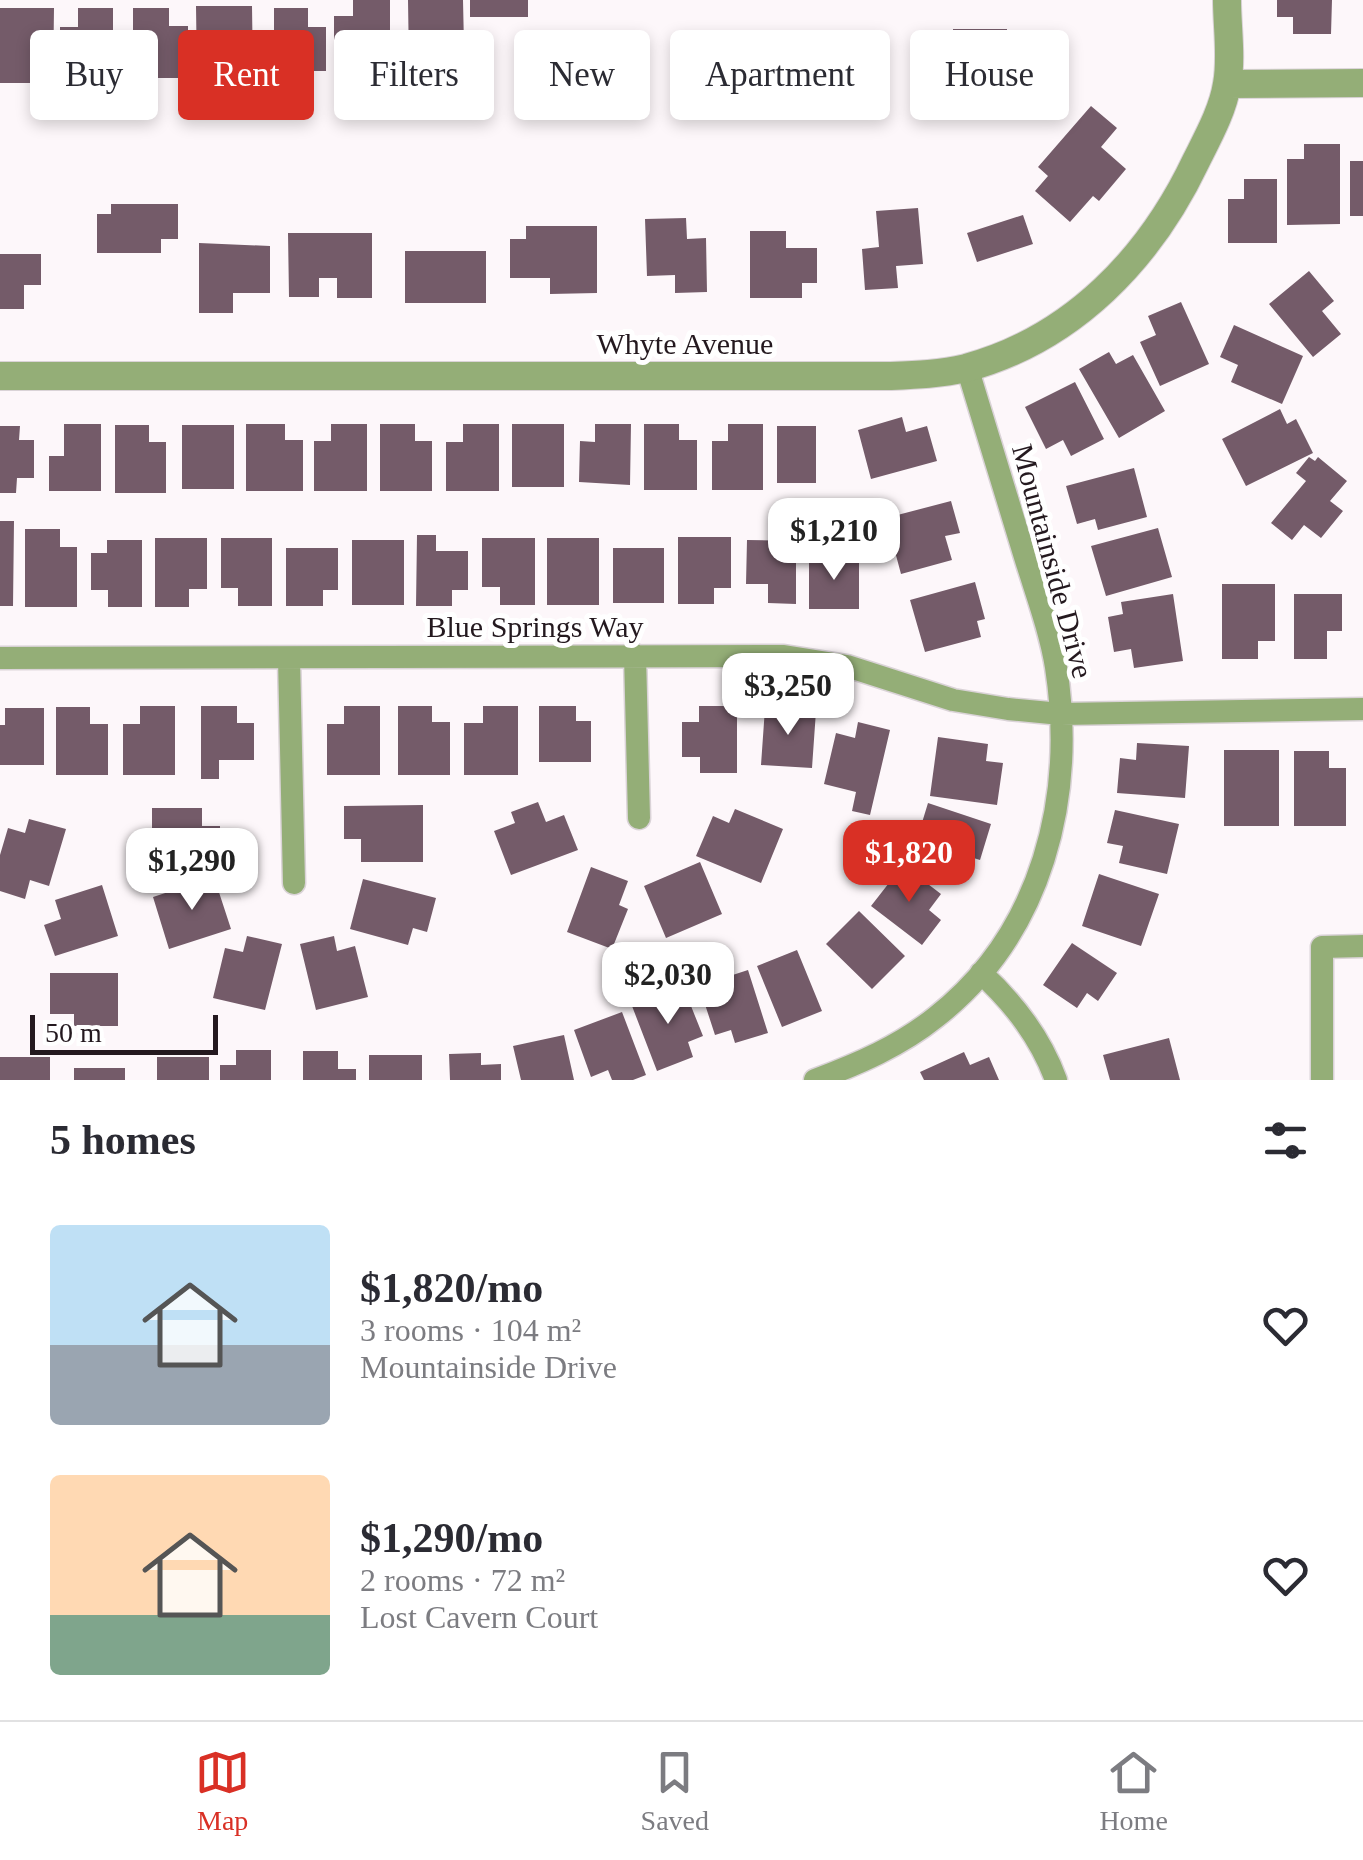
<!DOCTYPE html>
<html lang="en">
<head>
<meta charset="utf-8">
<style>
	body { margin:0; font-family:"Times New Roman",serif; background:#f7f7f7; color:#2b2b33; height:100vh; display:flex; flex-direction:column; font-size:38px; white-space:nowrap }
	* { box-sizing:border-box; margin:0 }
	p { font-size:32px; color:#7c7c81 }
	.icon { flex:none; width:55px; height:55px; fill:none; stroke:currentColor; stroke-width:2; stroke-linecap:round; stroke-linejoin:round }
	.map { position:relative; height:1080px; overflow:hidden }
	.details { display:flex; flex-direction:column; background:#fff; flex:1 }
	.details>* { flex:none }
	.top-card { position:absolute; left:30px; top:30px; width:1305px; height:90px; display:flex; gap:20px }
	.scale { position:absolute; left:30px; bottom:25px; width:188px; box-sizing:border-box; padding-left:10px; border:5px solid #24191f; border-top:0; font-size:28px; line-height:35px; white-space:nowrap; color:#24191f; -webkit-text-stroke:8px #fff; paint-order:stroke }
	.price { position:absolute; translate:-50% -85px; padding:0 22px; border-radius:20px; background:#fff; color:#222; font-size:32px; line-height:65px; filter:drop-shadow(0 2px 5px #0008) }
	.price::after { content:''; position:absolute; left:50%; top:60px; width:30px; height:22px; margin-left:-15px; background:inherit; clip-path:polygon(0 0,100% 0,50% 100%) }
	.price.current { background:#d93025; color:#fff }
	ul { padding:0; list-style:none }
	li { display:flex; align-items:center; gap:30px; height:250px; padding:0 50px }
	li span { display:grid; place-items:center; flex:none; width:280px; height:200px; border-radius:10px; color:#555 }
	li>.icon { margin-inline-start:auto }
	span .icon { width:120px; height:120px; fill:#fffc; stroke-width:1 }
	li b { font-size:42px }
	h2 { display:flex; justify-content:space-between; align-items:center; height:120px; padding:0 50px; font-size:42px }
	.chip { padding:0 35px; border-radius:10px; background:#fff; box-shadow:0 5px 15px #0003; font-size:35px; line-height:90px }
	.chip.current { background:#d93025; color:#fff }
	.dock { display:flex; justify-content:space-around; align-items:center; height:140px; border-top:2px solid #e1e1e2; background:#fff; font-size:28px; color:#7c7c81 }
	.dock a { display:grid; justify-items:center; gap:5px }
	.dock .current { color:#d93025 }
	.map>svg:first-child { display:block }
</style>
</head>
<body>
<div class="map">
<svg width="1363" height="1080" viewBox="0 0 1363 1080">
	<rect width="100%" height="100%" fill="#fdf7fa"/>
	<path fill="#745b69" d="M 353,0 L 390,0 L 390,67 L 334,67 L 334,16 L 353,16 Z
		M 408,0 L 463,0 L 464,46 L 428,47 L 428,63 L 409,64 Z
		M 470,0 L 528,0 L 528,17 L 470,17 Z
		M 1277,0 L 1332,0 L 1331,34 L 1293,34 L 1293,17 L 1277,17 Z
		M 196,6 L 252,6 L 253,77 L 197,78 Z
		M 0,8 L 54,8 L 53,83 L 0,83 Z
		M 78,8 L 113,8 L 113,73 L 60,73 L 60,27 L 78,27 Z
		M 133,8 L 169,8 L 169,26 L 188,26 L 188,78 L 133,78 Z
		M 274,8 L 308,8 L 308,27 L 326,27 L 326,71 L 274,71 Z
		M 953,29 L 1007,29 L 1007,63 L 1024,63 L 1024,95 L 953,95 Z
		M 1091,106 L 1117,128 L 1101,147 L 1126,169 L 1099,201 L 1093,196 L 1070,222 L 1035,191 L 1048,176 L 1038,167 Z
		M 1304,144 L 1340,144 L 1340,224 L 1287,225 L 1287,159 L 1304,159 Z
		M 1350,161 L 1363,161 L 1363,216 L 1350,216 Z
		M 1244,179 L 1277,179 L 1277,243 L 1228,243 L 1228,199 L 1244,199 Z
		M 111,204 L 178,204 L 178,239 L 161,239 L 161,253 L 97,253 L 97,214 L 111,214 Z
		M 918,208 L 923,264 L 896,266 L 898,288 L 865,290 L 862,249 L 879,247 L 876,211 Z
		M 1023,215 L 1033,244 L 977,262 L 967,233 Z
		M 686,218 L 687,239 L 706,238 L 707,292 L 675,293 L 675,275 L 647,276 L 645,219 Z
		M 526,226 L 597,226 L 597,293 L 550,294 L 550,278 L 510,278 L 510,239 L 526,239 Z
		M 750,231 L 786,231 L 786,248 L 817,248 L 817,283 L 802,283 L 802,298 L 750,298 Z
		M 288,233 L 372,233 L 372,298 L 337,298 L 337,278 L 319,278 L 319,297 L 289,297 Z
		M 199,243 L 270,246 L 270,293 L 233,293 L 233,313 L 199,313 Z
		M 405,251 L 486,251 L 486,303 L 405,303 Z
		M 0,254 L 41,254 L 41,285 L 24,285 L 24,309 L 0,309 Z
		M 1309,271 L 1334,301 L 1322,311 L 1341,334 L 1313,357 L 1269,304 Z
		M 1181,302 L 1209,364 L 1160,386 L 1140,342 L 1156,335 L 1148,316 Z
		M 1234,325 L 1303,356 L 1282,404 L 1231,382 L 1238,365 L 1220,357 Z
		M 1109,352 L 1116,364 L 1133,355 L 1165,411 L 1119,438 L 1079,369 Z
		M 1075,382 L 1104,439 L 1071,456 L 1063,440 L 1046,449 L 1025,407 Z
		M 1280,409 L 1287,424 L 1296,419 L 1313,453 L 1246,486 L 1222,439 Z
		M 902,417 L 906,432 L 927,426 L 937,461 L 871,479 L 858,430 Z
		M 64,424 L 101,424 L 101,491 L 49,491 L 49,456 L 64,456 Z
		M 246,424 L 285,424 L 285,440 L 303,440 L 303,491 L 246,491 Z
		M 331,424 L 367,424 L 367,491 L 314,491 L 314,441 L 331,441 Z
		M 380,424 L 415,424 L 415,441 L 432,441 L 432,491 L 380,491 Z
		M 463,424 L 499,424 L 499,491 L 446,491 L 446,442 L 463,442 Z
		M 512,424 L 564,424 L 564,487 L 512,487 Z
		M 595,424 L 631,424 L 630,485 L 579,482 L 580,441 L 595,442 Z
		M 644,424 L 679,424 L 679,440 L 697,440 L 697,490 L 644,490 Z
		M 728,424 L 763,424 L 763,490 L 712,490 L 712,441 L 728,441 Z
		M 115,425 L 149,425 L 149,442 L 166,442 L 166,493 L 115,493 Z
		M 182,425 L 234,425 L 234,489 L 182,489 Z
		M 0,426 L 20,426 L 19,440 L 34,440 L 34,478 L 17,478 L 16,493 L 0,493 Z
		M 777,426 L 816,426 L 816,483 L 777,483 Z
		M 1309,457 L 1315,461 L 1318,457 L 1347,481 L 1330,501 L 1343,511 L 1321,538 L 1304,525 L 1292,540 L 1271,523 L 1306,481 L 1296,473 Z
		M 1134,468 L 1147,517 L 1098,530 L 1095,519 L 1077,524 L 1066,486 Z
		M 951,501 L 960,533 L 945,536 L 952,560 L 901,574 L 886,518 Z
		M 0,521 L 14,521 L 13,606 L 0,606 Z
		M 1158,528 L 1172,577 L 1106,596 L 1091,546 Z
		M 25,529 L 60,529 L 60,547 L 77,547 L 77,607 L 25,607 Z
		M 417,535 L 436,535 L 436,551 L 468,551 L 468,590 L 452,590 L 452,606 L 416,606 Z
		M 678,537 L 731,537 L 731,588 L 714,588 L 714,604 L 678,604 Z
		M 155,538 L 207,538 L 207,589 L 189,589 L 189,607 L 155,607 Z
		M 221,538 L 272,538 L 272,606 L 238,606 L 238,588 L 221,588 Z
		M 482,538 L 535,538 L 535,605 L 500,605 L 500,587 L 482,587 Z
		M 547,538 L 599,538 L 599,605 L 547,605 Z
		M 107,540 L 142,540 L 142,607 L 108,607 L 108,590 L 91,590 L 91,553 L 107,553 Z
		M 352,540 L 404,540 L 404,605 L 352,605 Z
		M 747,540 L 796,541 L 796,604 L 768,603 L 768,584 L 746,584 Z
		M 286,548 L 338,548 L 338,590 L 323,590 L 323,606 L 286,606 Z
		M 613,548 L 664,548 L 664,603 L 613,603 Z
		M 809,557 L 859,557 L 859,609 L 809,609 Z
		M 975,582 L 985,619 L 977,621 L 981,637 L 925,652 L 910,600 Z
		M 1222,584 L 1275,584 L 1275,641 L 1258,641 L 1258,659 L 1222,659 Z
		M 1173,594 L 1183,661 L 1134,668 L 1131,649 L 1114,652 L 1108,617 L 1123,614 L 1121,602 Z
		M 1294,594 L 1342,594 L 1342,631 L 1327,631 L 1327,659 L 1294,659 Z
		M 140,706 L 175,706 L 175,775 L 123,775 L 123,724 L 140,724 Z
		M 201,706 L 237,706 L 237,723 L 254,723 L 254,760 L 219,760 L 219,779 L 201,779 Z
		M 344,706 L 380,706 L 380,775 L 327,775 L 327,724 L 344,724 Z
		M 398,706 L 432,706 L 432,722 L 450,722 L 450,775 L 398,775 Z
		M 483,706 L 518,706 L 518,775 L 464,775 L 464,723 L 483,723 Z
		M 539,706 L 576,706 L 576,721 L 591,721 L 591,762 L 539,762 Z
		M 699,706 L 737,706 L 737,773 L 700,773 L 700,757 L 682,757 L 682,722 L 699,722 Z
		M 56,707 L 90,707 L 90,724 L 108,724 L 108,775 L 56,775 Z
		M 5,708 L 44,708 L 44,765 L 0,765 L 0,725 L 5,725 Z
		M 765,708 L 816,711 L 812,768 L 761,765 Z
		M 858,722 L 890,730 L 870,815 L 852,811 L 856,792 L 824,784 L 836,733 L 855,738 Z
		M 938,737 L 988,744 L 986,761 L 1003,763 L 997,805 L 930,796 Z
		M 1137,743 L 1189,746 L 1185,798 L 1117,793 L 1120,758 L 1136,760 Z
		M 1224,750 L 1279,750 L 1279,826 L 1224,826 Z
		M 1294,751 L 1329,751 L 1329,768 L 1346,768 L 1346,826 L 1294,826 Z
		M 538,802 L 546,822 L 564,815 L 578,850 L 511,875 L 494,831 L 515,823 L 511,812 Z
		M 928,803 L 991,824 L 980,860 L 964,855 L 958,872 L 896,852 L 902,834 L 917,839 Z
		M 423,805 L 423,862 L 361,862 L 361,839 L 344,839 L 344,806 Z
		M 152,808 L 202,808 L 202,826 L 220,826 L 220,861 L 152,861 Z
		M 735,809 L 783,829 L 761,883 L 696,856 L 713,816 L 729,823 Z
		M 1115,810 L 1179,824 L 1167,874 L 1119,863 L 1123,846 L 1107,843 Z
		M 29,819 L 66,829 L 49,886 L 30,880 L 25,899 L 0,891 L 0,855 L 8,828 L 25,833 Z
		M 700,862 L 722,914 L 666,938 L 644,886 Z
		M 903,865 L 941,894 L 929,910 L 941,920 L 922,945 L 871,906 Z
		M 591,867 L 628,881 L 619,905 L 628,909 L 612,949 L 567,932 Z
		M 1099,874 L 1159,894 L 1141,946 L 1082,926 Z
		M 214,877 L 231,929 L 169,949 L 153,897 Z
		M 363,879 L 436,898 L 427,932 L 413,928 L 408,945 L 350,929 Z
		M 102,885 L 118,936 L 55,956 L 44,925 L 61,919 L 55,900 Z
		M 859,911 L 905,956 L 872,989 L 826,944 Z
		M 247,936 L 282,944 L 265,1010 L 213,998 L 225,948 L 243,952 Z
		M 334,936 L 337,951 L 355,946 L 368,997 L 316,1010 L 300,944 Z
		M 1072,943 L 1117,973 L 1098,1001 L 1087,993 L 1077,1008 L 1043,985 Z
		M 797,950 L 822,1011 L 782,1027 L 757,966 Z
		M 748,970 L 768,1033 L 735,1043 L 731,1030 L 715,1035 L 699,986 Z
		M 50,973 L 118,973 L 118,1026 L 74,1026 L 74,1014 L 50,1014 Z
		M 683,986 L 703,1036 L 688,1042 L 693,1057 L 657,1071 L 632,1006 Z
		M 622,1012 L 646,1075 L 633,1080 L 612,1080 L 608,1070 L 591,1077 L 574,1030 Z
		M 564,1035 L 574,1080 L 521,1080 L 513,1046 Z
		M 1169,1038 L 1180,1080 L 1110,1080 L 1103,1055 Z
		M 236,1050 L 271,1050 L 271,1080 L 220,1080 L 220,1065 L 236,1065 Z
		M 303,1051 L 338,1051 L 338,1069 L 356,1069 L 356,1080 L 303,1080 Z
		M 964,1052 L 970,1065 L 989,1057 L 999,1080 L 924,1080 L 920,1072 Z
		M 481,1053 L 481,1065 L 501,1064 L 501,1080 L 450,1080 L 449,1054 Z
		M 369,1055 L 422,1055 L 422,1080 L 369,1080 Z
		M 0,1057 L 50,1057 L 50,1080 L 0,1080 Z
		M 157,1057 L 209,1057 L 209,1080 L 157,1080 Z
		M 74,1068 L 125,1068 L 125,1080 L 74,1080 Z"/>
	<g fill="none" stroke-linecap="round" stroke-linejoin="round">
		<g stroke="#dad3d7" stroke-width="25">
			<path id="minor" d="M 635,655 L 639,818
				M 0,658 L 784,656 L 847,666 L 953,700 L 1008,709 L 1061,714 L 1363,709
				M 289,658 L 294,883
				M 981,973 C 1014,1003 1041,1039 1056,1080
				M 815,1080 C 858,1064 900,1046 936,1017 C 1043,933 1076,797 1056,667 C 1050,630 1036,593 1025,557 C 1006,494 987,431 967,367
				M 1322,1080 L 1322,947 L 1363,946"/>
		</g>
		<g stroke="#dad3d7" stroke-width="30">
			<path id="tertiary" d="M 1227,84 L 1363,83
				M 0,376 L 891,376 C 916,375 941,374 966,368 C 1073,339 1150,258 1196,161 C 1208,137 1223,110 1227,84 C 1232,58 1227,27 1227,0"/>
		</g>
		<use href="#minor" stroke="#94ae77" stroke-width="22"/>
		<use href="#tertiary" stroke="#94ae77" stroke-width="28"/>
	</g>
	<g text-anchor="middle" dominant-baseline="central" stroke-width="10" stroke-linejoin="round" paint-order="stroke">
		<g font-size="30" fill="#24191f" stroke="#fff">
			<text x="685" y="343">Whyte Avenue</text>
			<text transform="translate(1053 561) rotate(75)">Mountainside Drive</text>
			<text x="535" y="626">Blue Springs Way</text>
		</g>
	</g>
</svg>
<div class="scale">50 m</div>
<b class="price" style="left:834px;top:583px">$1,210</b>
<b class="price" style="left:788px;top:738px">$3,250</b>
<b class="price current" style="left:909px;top:905px">$1,820</b>
<b class="price" style="left:192px;top:913px">$1,290</b>
<b class="price" style="left:668px;top:1027px">$2,030</b>
<div class="top-card">
<a class="chip">Buy</a>
<a class="chip current">Rent</a>
<a class="chip">Filters</a>
<a class="chip">New</a>
<a class="chip">Apartment</a>
<a class="chip">House</a>
</div>
</div>
<section class="details">
<h2>5 homes<svg class="icon" aria-label="filters" viewBox="0 0 24 24"><path d="M4 7h16M4 17h16"/><circle cx="9" cy="7" r="2"/><circle cx="15" cy="17" r="2"/></svg></h2>
<ul>
<li><span style="background:linear-gradient(#bfe0f5 60%,#9aa5b1 0)"><svg class="icon" aria-label="home" viewBox="0 0 24 24"><path d="M3 11l9-7 9 7M6 9v11h12V9"/></svg></span><div><b>$1,820/mo</b><p>3 rooms · 104 m²</p><p>Mountainside Drive</p></div><svg class="icon" aria-label="heart" viewBox="0 0 24 24"><path d="M12 20l-8-8c-3-5 5-10 8-4 3-6 11-1 8 4z"/></svg></li>
<li><span style="background:linear-gradient(#ffd9b3 70%,#7fa58c 0)"><svg class="icon" aria-label="home" viewBox="0 0 24 24"><path d="M3 11l9-7 9 7M6 9v11h12V9"/></svg></span><div><b>$1,290/mo</b><p>2 rooms · 72 m²</p><p>Lost Cavern Court</p></div><svg class="icon" aria-label="heart" viewBox="0 0 24 24"><path d="M12 20l-8-8c-3-5 5-10 8-4 3-6 11-1 8 4z"/></svg></li>
</ul>
</section>
<nav class="dock">
<a class="current"><svg class="icon" aria-label="map" viewBox="0 0 24 24"><path d="M3 6l6-2 6 2 6-2v14l-6 2-6-2-6 2zM9 4v14M15 6v14"/></svg>Map</a>
<a><svg class="icon" aria-label="saved" viewBox="0 0 24 24"><path d="M7 4h10v16l-5-4-5 4z"/></svg>Saved</a>
<a><svg class="icon" aria-label="home" viewBox="0 0 24 24"><path d="M3 11l9-7 9 7M6 9v11h12V9"/></svg>Home</a>
</nav>
</body>
</html>
